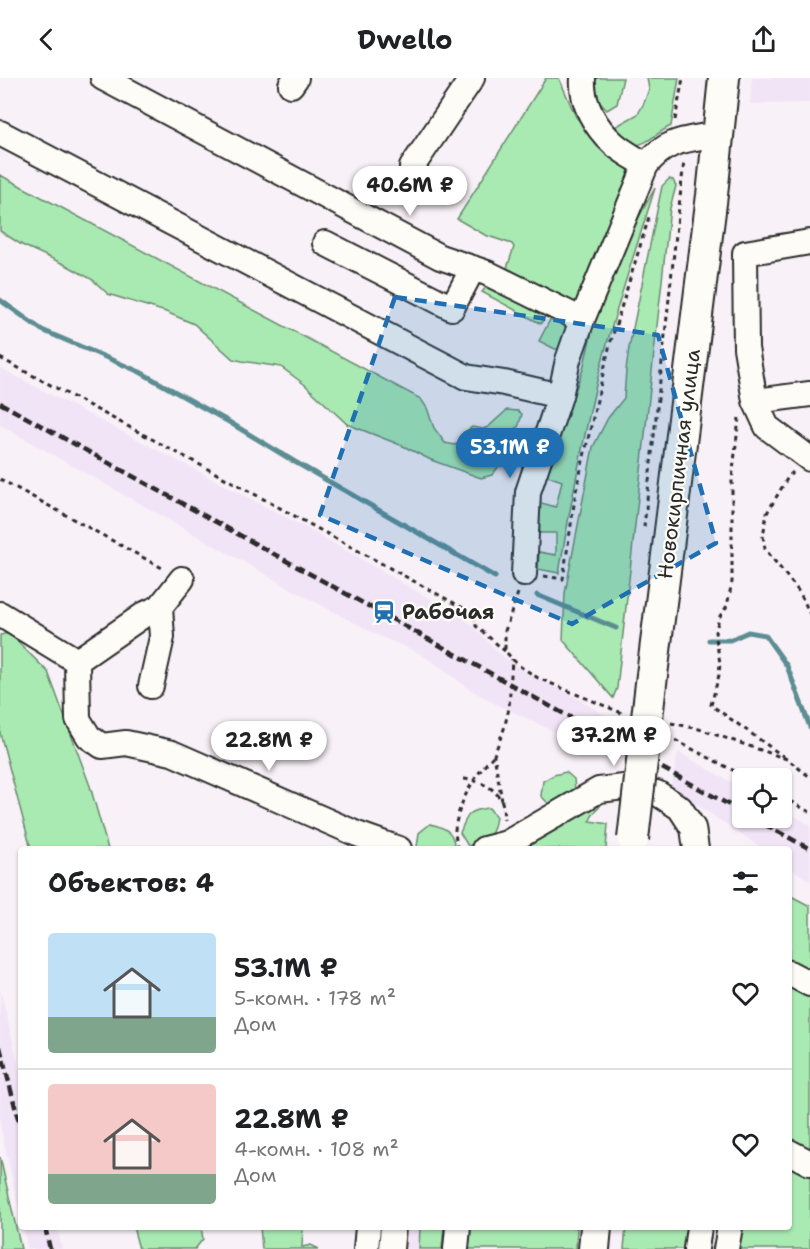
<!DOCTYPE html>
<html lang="ru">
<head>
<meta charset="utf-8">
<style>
	body { margin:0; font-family:"Shantell Sans",sans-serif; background:#f6f6f6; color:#202124; height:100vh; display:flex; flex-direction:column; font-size:22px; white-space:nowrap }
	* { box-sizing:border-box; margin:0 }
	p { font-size:20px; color:#757577 }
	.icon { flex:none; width:33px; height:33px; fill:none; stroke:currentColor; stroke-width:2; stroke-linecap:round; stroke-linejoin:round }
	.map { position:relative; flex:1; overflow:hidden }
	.panel { position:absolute; left:18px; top:768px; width:774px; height:384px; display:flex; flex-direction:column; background:#fff; border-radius:6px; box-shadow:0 2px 4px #0004 }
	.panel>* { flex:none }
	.controls { position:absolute; left:732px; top:690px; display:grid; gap:12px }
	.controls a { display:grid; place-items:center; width:60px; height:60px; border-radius:6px; background:#fff; box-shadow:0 2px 4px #0004; font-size:30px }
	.price { position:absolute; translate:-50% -51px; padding:0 14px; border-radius:21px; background:#fff; color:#222; font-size:20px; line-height:39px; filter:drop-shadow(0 2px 3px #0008) }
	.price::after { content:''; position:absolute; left:50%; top:36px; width:18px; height:14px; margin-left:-9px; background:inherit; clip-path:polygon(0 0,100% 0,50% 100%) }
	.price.current { background:#1f6fb2; color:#fff }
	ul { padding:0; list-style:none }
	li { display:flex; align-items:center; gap:18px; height:150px; padding:0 30px }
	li+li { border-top:2px solid #e0e0e0 }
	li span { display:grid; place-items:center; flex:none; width:168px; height:120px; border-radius:6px; color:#555 }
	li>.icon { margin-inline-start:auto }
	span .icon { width:72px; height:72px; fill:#fffc; stroke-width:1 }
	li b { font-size:26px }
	h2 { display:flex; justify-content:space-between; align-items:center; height:72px; padding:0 30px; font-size:26px }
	header { display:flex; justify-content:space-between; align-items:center; height:78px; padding:0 30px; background:#fff; font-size:27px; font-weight:700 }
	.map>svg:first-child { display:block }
</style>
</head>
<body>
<header><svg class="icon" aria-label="back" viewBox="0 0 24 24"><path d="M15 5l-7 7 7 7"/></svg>Dwello<svg class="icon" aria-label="share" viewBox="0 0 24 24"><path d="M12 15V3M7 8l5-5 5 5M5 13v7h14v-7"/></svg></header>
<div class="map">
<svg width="810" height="1171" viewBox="0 0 810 1171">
	<rect width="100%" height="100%" fill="#f8f1f7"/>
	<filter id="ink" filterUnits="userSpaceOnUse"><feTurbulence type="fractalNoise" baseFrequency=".0167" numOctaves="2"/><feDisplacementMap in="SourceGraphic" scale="12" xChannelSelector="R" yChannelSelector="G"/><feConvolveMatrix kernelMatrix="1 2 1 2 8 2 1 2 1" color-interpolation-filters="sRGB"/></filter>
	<g filter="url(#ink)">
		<path fill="#f2e4f7" d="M 752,0 L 810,0 L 810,25 L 750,26 Z
			M 0,290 L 314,454 L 467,542 L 499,575 L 528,596 L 568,615 L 615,643 L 610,680 L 494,625 L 466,609 L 445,592 L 419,575 L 379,558 L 295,513 L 0,347 Z
			M 678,674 L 742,710 L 742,740 L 782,740 L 782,731 L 810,747 L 810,803 L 789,789 L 789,771 L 763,771 L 671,709 Z
			M 0,911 L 21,997 L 21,1141 L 0,1046 Z
			M 23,1149 L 57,1149 L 62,1171 L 28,1171 Z
			M 358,1149 L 444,1149 L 442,1171 L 356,1171 Z"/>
		<path fill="#a9eab3" stroke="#6a8a6f" stroke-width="1.5" d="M 546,0 L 559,0 L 576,39 L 614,76 L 629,87 L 627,112 L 584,218 L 575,227 L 564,226 L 507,190 L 514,169 L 512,166 L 485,157 L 457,141 Z
			M 595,0 L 623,0 L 617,26 L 607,32 L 599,24 Z
			M 647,0 L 679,0 L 671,48 C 652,57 650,67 628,68 L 617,60 L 615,49 L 638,36 L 644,25 L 649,11 Z
			M 0,97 L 421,321 L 427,330 L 434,350 L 445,365 L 455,367 L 463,363 L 466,354 L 472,349 L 483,351 L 488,349 L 507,332 L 518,333 L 522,336 L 519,347 L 507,363 L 499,388 L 492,397 L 481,400 L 431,382 L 403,368 L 347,346 L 304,306 L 281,289 L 242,283 L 233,281 L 194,246 L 166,234 L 108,216 L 93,202 L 68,188 L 22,167 L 0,153 Z
			M 669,101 L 673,102 L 676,108 L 670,130 L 617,610 L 613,620 L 563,562 L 565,515 L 593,369 L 608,340 L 624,320 L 626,292 L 629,270 L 662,108 Z
			M 655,110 C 635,174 613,238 597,303 C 582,366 570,430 559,495 L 538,491 L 539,474 L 556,477 L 556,455 L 540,455 L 538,424 L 556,429 L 562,403 L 545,397 L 583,291 L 593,249 L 614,193 L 639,139 Z
			M 489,206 L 547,234 L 541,246 L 482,214 Z
			M 552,238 L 568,247 L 564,270 L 555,271 L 539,263 Z
			M 9,555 L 48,594 L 90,708 L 108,771 L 31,771 L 0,655 L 0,557 Z
			M 566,694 L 574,701 L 575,712 L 552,729 L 541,718 L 543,703 L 554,697 Z
			M 602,724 C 600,731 592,734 590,743 L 608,746 L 606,771 L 514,771 L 574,741 L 582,733 Z
			M 489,730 L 496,739 C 493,760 488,763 468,768 L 460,755 C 467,737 468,732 489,730 Z
			M 430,746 C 445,749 455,754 454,771 L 419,771 L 417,769 L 419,755 Z
			M 789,817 L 810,828 L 810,1171 L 714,1171 L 718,1149 L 789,1149 Z
			M 0,1079 L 21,1171 L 0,1171 Z
			M 133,1149 L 201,1149 L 203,1161 L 195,1171 L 139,1171 Z
			M 260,1149 L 303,1149 L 302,1169 L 311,1167 L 319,1171 L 262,1171 Z
			M 420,1149 L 444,1149 L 442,1171 L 419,1171 Z
			M 470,1149 L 577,1149 L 576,1171 L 468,1171 Z
			M 626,1149 L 693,1149 L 690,1171 L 624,1171 Z"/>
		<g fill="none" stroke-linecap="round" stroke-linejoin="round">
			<path stroke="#5c8d92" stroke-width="5" d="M 0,222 L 42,252 L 140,294 L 229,344 L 295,384 L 495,499
				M 537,517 L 616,550
				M 709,562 L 730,562 L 748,554 L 765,557 L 787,588 L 810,649"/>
			<g stroke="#2b2b2b" stroke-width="28">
				<path id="minor" d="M 103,0 L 440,179 L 487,195 L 582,242
					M 583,0 C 581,25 595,49 614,66 C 623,74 635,80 646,87
					M 291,7 L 296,0
					M 0,55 L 466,299 L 504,305 L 560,318
					M 412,89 L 472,0
					M 810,164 L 745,175 L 746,270 L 755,323 L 767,349 L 810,381
					M 325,165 L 452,230 L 473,190
					M 755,323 L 810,316
					M 524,496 L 528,414 L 560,318 L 568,282 L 582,242 L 646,87 C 667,61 686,62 718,56
					M 182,501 L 160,529 L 145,536 L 77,583 L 78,641 L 89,659 L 102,668 L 126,665 L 172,675 L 357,756 L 399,771
					M 0,536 L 77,583
					M 151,608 L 162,559 L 160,529
					M 484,771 L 507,765 L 599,712 L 624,709 L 657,715 L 680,730 L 693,750 L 696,771
					M 789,895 L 810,906
					M 789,1074 L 810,1085
					M 366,1171 L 368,1149
					M 391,1171 L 393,1149
					M 456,1171 L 458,1149
					M 696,1171 L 699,1149
					M 726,1171 L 730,1149"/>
			</g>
			<g stroke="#2b2b2b" stroke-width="34">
				<path id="major" d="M 652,597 L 712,117 L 724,0
					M 594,1171 L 596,1149"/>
			</g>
			<path stroke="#2b2b2b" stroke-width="3" stroke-dasharray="4.5 4.5" stroke-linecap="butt" d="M 675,42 L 683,0
				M 0,280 L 236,406 L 474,536 L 476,548 L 505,573
				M 739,340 L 732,402 L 732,504 L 727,528 L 720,538 L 715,554 L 720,585 L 719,597 L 711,627 L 787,681
				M 793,394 L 788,399 L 767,435 L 763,458 L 765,471 L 800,515 L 810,536
				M 0,401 L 164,491
				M 644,449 L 684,83
				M 544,498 L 563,501 L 576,413 L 610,266 L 649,139
				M 518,515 L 505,553 L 505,573 L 518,587 L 538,600 L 624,636
				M 671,645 L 699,651 L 787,681 L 810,699
				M 667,658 L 748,700
				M 464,701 C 479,703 493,708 501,722 C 504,727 503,736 504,742
				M 782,719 L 810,734
				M 502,723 L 494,677 L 504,651 L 509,630 L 512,581
				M 457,771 C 457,765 455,758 455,752 C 458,724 475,697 494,677"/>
			<use href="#minor" stroke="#fdfcf7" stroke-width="24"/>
			<use href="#major" stroke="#fdfcf7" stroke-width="30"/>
			<path stroke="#2b2b2b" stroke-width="4.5" stroke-dasharray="9 4.5" stroke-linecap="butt" d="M 0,325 L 742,734
				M 753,740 L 810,771
				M 0,969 L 21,1052
				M 45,1149 L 50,1171"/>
			<g stroke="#2b2b2b" stroke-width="34" stroke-linecap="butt">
				<path id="major-bridge" d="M 633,761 L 652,597"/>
			</g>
			<use href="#major-bridge" stroke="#fdfcf7" stroke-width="30"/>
		</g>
	</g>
	<path fill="#1f6fb2" fill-opacity="0.2" stroke="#1f6fb2" stroke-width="4.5" stroke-dasharray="12 8" stroke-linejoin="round" d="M 395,219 L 658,257 L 716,465 L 572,546 L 320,437 Z"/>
	<defs>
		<g id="station-bare" transform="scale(1.8)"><path d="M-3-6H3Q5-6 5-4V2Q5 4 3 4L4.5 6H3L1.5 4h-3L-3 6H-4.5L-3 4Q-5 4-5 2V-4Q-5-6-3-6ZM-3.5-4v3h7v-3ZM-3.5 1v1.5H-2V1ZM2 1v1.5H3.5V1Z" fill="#1f6fb2" stroke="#fdfcf7" stroke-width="2.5" paint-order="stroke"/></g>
	</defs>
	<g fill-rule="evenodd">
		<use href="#station-bare" x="384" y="534"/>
	</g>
	<g text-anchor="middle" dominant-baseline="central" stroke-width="4.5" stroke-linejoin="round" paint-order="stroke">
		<g font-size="21" fill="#2b2b2b" stroke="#fdfcf7">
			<text transform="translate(679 386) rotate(-83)">Новокирпичная улица</text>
		</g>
		<g font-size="21" font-weight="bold" fill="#2b2b2b" stroke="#fdfcf7" text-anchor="start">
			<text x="402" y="534">Рабочая</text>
		</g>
	</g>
</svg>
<div class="controls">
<a><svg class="icon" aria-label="locate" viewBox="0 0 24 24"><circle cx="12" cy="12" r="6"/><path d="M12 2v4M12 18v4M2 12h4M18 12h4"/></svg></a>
</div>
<b class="price" style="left:410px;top:139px">40.6M ₽</b>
<b class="price current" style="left:510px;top:401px">53.1M ₽</b>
<b class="price" style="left:614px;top:689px">37.2M ₽</b>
<b class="price" style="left:269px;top:694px">22.8M ₽</b>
<section class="panel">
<h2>Объектов: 4<svg class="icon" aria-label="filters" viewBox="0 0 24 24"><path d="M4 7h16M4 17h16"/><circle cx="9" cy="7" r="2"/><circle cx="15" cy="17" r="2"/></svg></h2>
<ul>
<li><span style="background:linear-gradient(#bfe0f5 70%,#7fa58c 0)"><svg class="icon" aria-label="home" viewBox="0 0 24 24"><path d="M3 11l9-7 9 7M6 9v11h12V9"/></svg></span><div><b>53.1M ₽</b><p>5-комн. · 178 m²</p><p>Дом</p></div><svg class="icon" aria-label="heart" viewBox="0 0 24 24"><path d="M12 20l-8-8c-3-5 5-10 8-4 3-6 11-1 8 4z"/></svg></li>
<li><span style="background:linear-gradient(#f6c9c9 75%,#7fa58c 0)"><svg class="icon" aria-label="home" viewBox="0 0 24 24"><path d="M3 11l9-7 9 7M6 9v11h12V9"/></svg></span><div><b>22.8M ₽</b><p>4-комн. · 108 m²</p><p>Дом</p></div><svg class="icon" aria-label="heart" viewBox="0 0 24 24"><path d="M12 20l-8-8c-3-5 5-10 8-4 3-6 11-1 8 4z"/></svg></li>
</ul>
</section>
</div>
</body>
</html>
